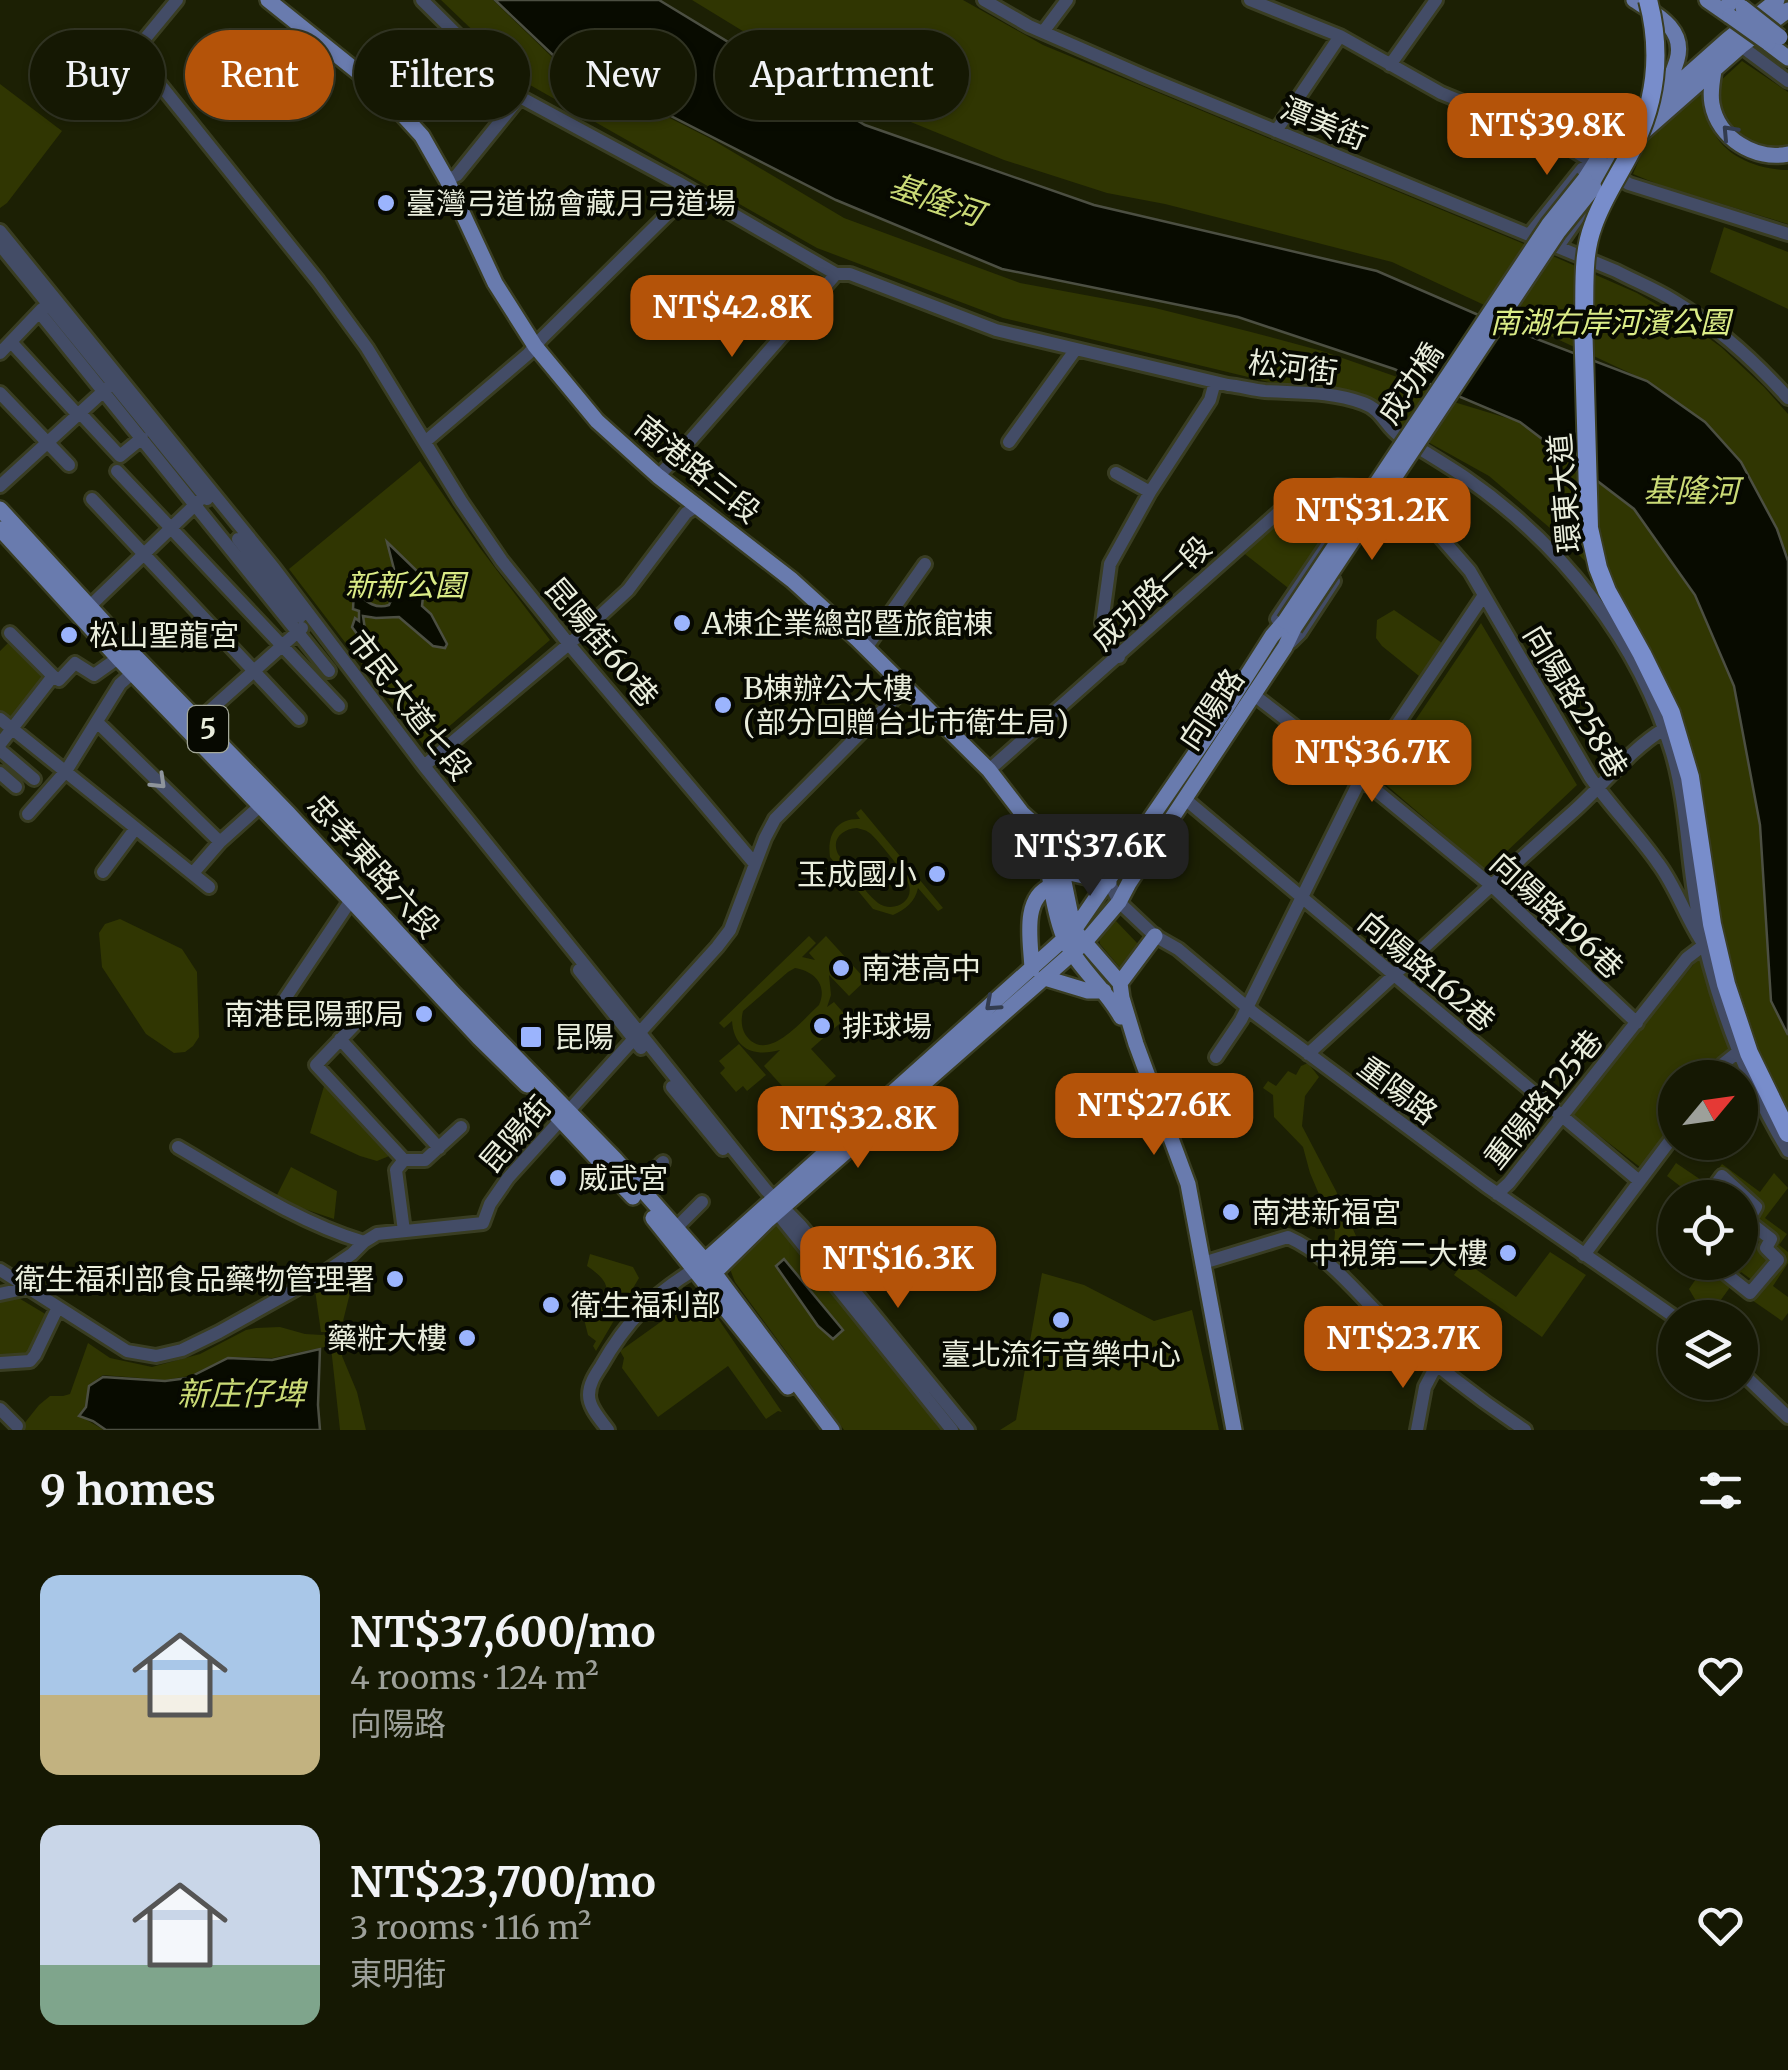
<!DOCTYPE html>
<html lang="en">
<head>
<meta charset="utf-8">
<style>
	body { margin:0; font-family:Merriweather,"Noto Sans TC",serif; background:#222512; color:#f1f3f6; height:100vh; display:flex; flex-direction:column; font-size:38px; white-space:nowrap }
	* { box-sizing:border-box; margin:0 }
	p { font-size:32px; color:#9da09a }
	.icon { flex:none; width:55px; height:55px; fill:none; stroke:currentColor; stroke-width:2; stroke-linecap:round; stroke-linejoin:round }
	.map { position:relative; height:1430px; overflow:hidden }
	.sheet { display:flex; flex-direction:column; background:#151803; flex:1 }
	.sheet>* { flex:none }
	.top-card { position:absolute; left:30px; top:30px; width:1000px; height:90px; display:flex; gap:20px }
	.needle { width:65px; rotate:61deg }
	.buttons { position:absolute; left:1658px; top:1060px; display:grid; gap:20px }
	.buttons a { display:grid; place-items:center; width:100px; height:100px; border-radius:50%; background:#151803; box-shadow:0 2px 8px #0004,0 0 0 2px #343725; font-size:50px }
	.price { position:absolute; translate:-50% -85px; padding:0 22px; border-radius:20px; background:#b45309; color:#fff; font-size:32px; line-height:65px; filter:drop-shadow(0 2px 5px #0008) }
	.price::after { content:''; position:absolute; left:50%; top:60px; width:30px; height:22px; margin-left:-15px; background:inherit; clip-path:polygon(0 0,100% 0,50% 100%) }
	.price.on { background:#222; color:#fff }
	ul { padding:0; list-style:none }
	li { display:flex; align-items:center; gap:30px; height:250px; padding:0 40px }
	li span { display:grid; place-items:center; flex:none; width:280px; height:200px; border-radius:20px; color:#555 }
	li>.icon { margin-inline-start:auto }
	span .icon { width:120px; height:120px; fill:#fffc; stroke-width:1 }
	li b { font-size:42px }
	h2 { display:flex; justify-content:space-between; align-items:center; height:120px; padding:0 40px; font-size:42px }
	.pill { padding:0 35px; border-radius:45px; background:#151803; box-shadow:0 2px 8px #0004,0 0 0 2px #343725; font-size:35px; line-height:90px }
	.pill.on { background:#b45309; color:#fff }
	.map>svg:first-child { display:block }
</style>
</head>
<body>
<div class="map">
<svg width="1788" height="1430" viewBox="0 0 1788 1430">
	<rect width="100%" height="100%" fill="#1c2004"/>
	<path fill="#303602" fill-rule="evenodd" d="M 441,0 L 493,0 L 554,59 L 711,139 L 844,218 L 1020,283 L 1155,308 L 1251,332 L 1322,351 L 1403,379 L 1444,399 L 1520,422 L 1634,509 L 1695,595 L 1734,686 L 1760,825 L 1771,1001 L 1788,1035 L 1788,1127 L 1750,1047 L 1713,902 L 1705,814 L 1695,765 L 1596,572 L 1564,540 L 1489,476 L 1392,422 L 1378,404 L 1309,378 L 1286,386 L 1003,318 L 817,248 L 530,85 Z
		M 692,0 L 963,0 L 1043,45 L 1539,250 L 1637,293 L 1685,321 L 1721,347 L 1764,387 L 1788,414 L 1788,556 L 1777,529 L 1741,462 L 1705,422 L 1647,381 L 1392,262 L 1165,204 L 1107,193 L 1004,160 L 852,98 Z
		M 1742,61 L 1788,92 L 1788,148 L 1762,148 L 1739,137 L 1720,114 L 1718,83 Z
		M 0,84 L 62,131 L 7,203 L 0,208 Z
		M 1706,87 C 1707,101 1707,115 1712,128 C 1723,157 1760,170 1788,170 L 1788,224 L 1662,186 L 1633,174 L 1647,140 Z
		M 1724,227 L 1788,252 L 1788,309 L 1710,272 Z
		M 420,461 L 480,548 L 550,640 L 425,747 L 289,569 Z
		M 1347,489 L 1360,494 L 1292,591 L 1241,551 L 1296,506 L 1321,493 Z
		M 1394,610 L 1442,643 L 1419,676 L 1382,646 L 1376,638 L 1377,620 Z
		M 1481,623 L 1577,785 L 1486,871 L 1377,777 Z
		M 12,639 L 49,676 L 10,724 L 0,715 L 0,651 Z
		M 861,809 L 943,908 L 938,911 L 918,888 C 915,902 906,909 893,915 L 873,909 L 830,857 C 827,835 836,818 860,819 L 856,813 ZM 857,828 C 864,830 866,830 871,834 C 880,843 906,874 909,885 C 914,903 892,913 878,903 C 863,891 851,869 838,854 C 831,839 842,829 857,828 Z
		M 120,919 L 182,949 L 197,972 L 199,1037 L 193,1046 L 185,1052 L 174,1053 L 146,1034 L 102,967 L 99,933 L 105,924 Z
		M 1116,921 L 1138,944 L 1136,956 L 1121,969 L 1100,944 L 1099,937 L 1110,924 Z
		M 809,936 L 816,943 L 802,957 L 815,960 L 809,953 L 826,936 L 866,980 L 849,996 L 829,975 L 831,995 L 827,1007 L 834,1002 L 847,1017 L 811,1049 L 836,1076 L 801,1107 L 764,1066 L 780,1050 C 755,1057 734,1050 732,1021 L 724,1028 L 719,1023 ZM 795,968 C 814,971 828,985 819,1005 C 804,1018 773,1058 751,1041 C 742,1033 740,1023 743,1011 L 788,972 Z
		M 1703,953 L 1731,1051 L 1712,1077 L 1675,1078 L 1675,1129 L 1645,1171 L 1570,1113 Z
		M 739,1044 L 766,1075 L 747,1091 L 743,1086 L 736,1092 L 720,1073 L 725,1068 L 719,1061 Z
		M 1308,1063 L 1319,1077 L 1305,1096 L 1302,1126 L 1336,1191 L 1360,1245 L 1348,1275 L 1333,1259 L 1335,1232 L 1310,1173 L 1303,1147 L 1274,1117 L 1273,1095 L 1263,1088 L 1268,1081 L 1276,1086 L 1288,1071 L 1296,1075 L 1301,1066 Z
		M 325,1083 L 394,1154 L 377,1161 L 360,1156 L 310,1133 Z
		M 1676,1163 L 1707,1184 L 1722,1164 L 1760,1192 L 1774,1173 L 1788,1188 L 1765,1218 L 1787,1234 L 1779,1245 L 1788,1252 L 1788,1263 L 1773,1286 L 1788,1297 L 1788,1313 L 1782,1321 L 1749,1298 L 1759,1285 L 1741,1272 L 1710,1315 L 1696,1301 L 1689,1289 L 1707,1263 L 1740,1262 L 1740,1198 L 1694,1197 L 1667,1176 Z
		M 291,1167 L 337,1191 L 334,1219 L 275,1199 Z
		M 776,1223 L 781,1224 L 941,1430 L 844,1430 L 735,1282 L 730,1269 L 733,1261 Z
		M 1550,1252 L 1586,1275 L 1542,1337 L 1454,1275 L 1464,1261 L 1516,1297 Z
		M 590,1254 L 633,1267 L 639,1278 L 596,1351 L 593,1346 L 596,1341 L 588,1335 L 583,1315 C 610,1298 617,1286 587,1266 Z
		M 349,1268 L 352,1276 L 351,1289 L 342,1325 L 342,1356 L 357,1392 L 366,1430 L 340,1430 L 331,1347 L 336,1330 L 329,1346 L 273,1358 L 229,1357 L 189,1376 L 165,1380 L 103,1375 L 89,1385 L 85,1407 L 78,1415 L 104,1430 L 19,1430 L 39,1405 L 50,1396 L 63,1396 L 70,1394 L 88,1343 L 110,1358 L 152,1367 L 200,1354 L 246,1330 L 256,1328 L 280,1327 L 305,1334 L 322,1335 L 333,1332 L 321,1332 L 315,1290 Z
		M 1042,1273 L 1084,1285 L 1154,1321 L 1192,1310 L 1219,1430 L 1000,1430 L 1016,1420 Z
		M 697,1296 L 704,1298 L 782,1412 L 778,1411 L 766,1419 L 728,1366 L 658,1417 L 622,1368 L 624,1358 L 620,1351 Z
		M 17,1297 L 47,1315 L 25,1356 L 0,1358 L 0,1301 Z"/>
	<path fill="#080b00" stroke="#4c4f42" stroke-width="2.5" d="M 495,0 L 659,0 L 865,125 L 1094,205 L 1377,271 L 1513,330 L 1647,381 L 1705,422 L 1741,462 L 1777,529 L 1788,561 L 1788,1035 L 1771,1001 L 1760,825 L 1734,686 L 1695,595 L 1634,509 L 1520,422 L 1394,369 L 1238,317 L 1002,269 L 836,200 L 555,57 Z
		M 387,542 L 418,572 L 417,590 L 423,597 L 422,606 L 431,614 L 447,644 L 445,648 L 433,646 L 399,617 L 376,618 L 363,616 L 368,649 L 352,627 L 355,618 L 359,621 L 359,611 L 353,609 L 354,591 C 365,600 374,610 389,605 C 397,591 388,581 394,569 Z
		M 784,1259 L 843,1330 L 833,1339 L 818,1326 L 776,1266 Z
		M 320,1349 L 318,1405 L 320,1430 L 106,1430 L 93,1421 L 79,1416 L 86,1407 L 89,1386 L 103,1377 L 165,1381 L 188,1378 L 228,1358 L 272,1360 Z"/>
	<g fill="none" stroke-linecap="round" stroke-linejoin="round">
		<g stroke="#393d22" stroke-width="18">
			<path id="minor" d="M 177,0 L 134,52 L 318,281 L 367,348 L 461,501 L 502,561 L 573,649 L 755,864
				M 422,0 L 520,97 L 679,183 L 836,274 L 850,274 L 996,330 L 1228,385 C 1240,386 1253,390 1265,391 C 1299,393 1330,391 1363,403 C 1383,410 1385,427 1401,437 C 1423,451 1445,464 1466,478 C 1561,544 1639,641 1672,753 C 1687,804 1687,858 1697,910 C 1714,996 1743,1076 1788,1151
				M 984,0 L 1029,26 L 1146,77 L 1616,271 C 1635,281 1655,289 1673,300 C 1716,326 1754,360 1788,398
				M 1250,0 L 1340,36 L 1441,93 L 1558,141 L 1629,184 L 1788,234
				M 1043,32 L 1067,0
				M 1741,46 L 1788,81
				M 1390,65 L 1436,0
				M 1276,131 L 1340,36
				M 447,180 L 457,175 L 520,97
				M 0,231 L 274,568 L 424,766 L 647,1042 L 766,1190 L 801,1226 L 968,1430
				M 1529,235 L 1582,169 L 1596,164
				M 0,245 L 207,499
				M 1559,245 L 1580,215
				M 39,312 L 329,671
				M 11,342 L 78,415
				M 0,353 L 42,309
				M 0,393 L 69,465
				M 80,413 L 120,456 L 142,438
				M 426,441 L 528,354 L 543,337 L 691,191
				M 1009,442 L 1076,349
				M 117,471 L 339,706
				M 1116,473 L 1150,492
				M 658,476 L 668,466 L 836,274
				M 0,486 L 107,388
				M 92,499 L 299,719
				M 238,539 L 300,617
				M 89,607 L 199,501
				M 1277,619 L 1344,520
				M 10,633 L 53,676
				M 1291,642 L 1300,633 L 1334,581
				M 866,648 L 925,564
				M 1119,657 L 1110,648 L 1102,623 L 1110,564 L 1150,492 L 1210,400 L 1215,382
				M 53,676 L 59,680 L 75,663 L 94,675 L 118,658
				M 1254,695 L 1361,778 L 1491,885 L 1637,1023
				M 0,719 L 209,887
				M 199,720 L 302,628
				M 97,722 L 220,842
				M 0,744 L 53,676
				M 0,750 L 34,779
				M 424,766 L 576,638 L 628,590 L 686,513 L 697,506
				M 989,770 L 1297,496 L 1315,489 L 1338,486 L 1360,487 L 1390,497 L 1430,525 L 1470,571 L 1590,777 C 1611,807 1637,833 1658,863 C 1677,888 1686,919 1704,945 L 1687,958 L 1509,1183 L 1497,1194
				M 0,773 L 16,787
				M 1185,799 L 1638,1180
				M 28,814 L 66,771 L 120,684 L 137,669
				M 103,872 L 135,829
				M 193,873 L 220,842 L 260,806
				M 1109,882 L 1119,902 L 1155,936 L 1178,949 L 1254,1013 L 1485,1185 L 1676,1318
				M 579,970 L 641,1048
				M 278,1009 L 351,900
				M 361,1018 L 316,1065 L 404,1160
				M 340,1039 L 439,1148
				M 1308,1054 C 1397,973 1484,891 1574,811 C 1603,785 1631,749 1664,729
				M 1216,1057 L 1241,1020 L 1361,778 L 1484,595
				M 1715,1078 L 1723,1064 L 1738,1052
				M 672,1087 L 723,1149
				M 178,1147 C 238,1182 297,1222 364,1242
				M 404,1160 L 396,1170 L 404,1231
				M 404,1160 L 425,1160 L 461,1127
				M 637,1187 L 663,1162
				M 1706,1198 L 1722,1176 L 1756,1207 L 1748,1221 L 1771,1239 L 1766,1248 L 1778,1260 L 1750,1293 L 1725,1273
				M 778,1214 L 952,1430
				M 676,1228 L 702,1202
				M 1584,1255 L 1675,1134
				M 1711,1262 L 1715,1266
				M 1203,1263 L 1288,1237 C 1329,1255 1357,1294 1389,1324 C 1432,1363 1477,1398 1525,1430
				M 0,1270 L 127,1351 L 156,1356 L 182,1350 L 219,1332 L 321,1275 L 352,1254 L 364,1242 L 377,1234 L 483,1223 L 490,1204 L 508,1178 L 717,947 L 730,930 L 765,838 L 775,819 L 906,687
				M 0,1294 L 28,1288
				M 0,1363 L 30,1361 L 35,1355 L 58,1307
				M 1740,1371 L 1788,1417
				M 0,1409 L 17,1426
				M 608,1430 C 601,1420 589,1408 589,1395 C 589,1384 595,1375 601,1366 C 626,1322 652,1295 695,1269
				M 1417,1430 L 1425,1387 L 1436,1366"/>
		</g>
		<g stroke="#393d22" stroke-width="20">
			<path id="major" d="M 268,0 L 379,89 L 422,136 L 447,180 L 495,283 L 535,346 L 597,421 L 658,476 L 792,580 L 857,639 L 989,770 L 1022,813 L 1042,831 L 1063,877 L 1074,930 L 1120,983 L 1122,998 L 1136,1044 L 1188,1184 L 1234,1430
				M 1634,0 C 1656,14 1686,29 1677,60 C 1673,73 1667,85 1663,98
				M 1707,0 L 1730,16
				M 1729,0 L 1743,8
				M 1768,43 L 1788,58
				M 1714,71 C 1712,82 1710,93 1712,104 C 1718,138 1755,161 1788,154
				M 1585,179 L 1604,149 L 1728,39 L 1777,0
				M 1594,187 L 1625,148 L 1741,46 L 1788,10
				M 0,509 L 137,658 L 289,814 L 454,994 L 615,1159 L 706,1262 L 832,1430
				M 0,529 L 118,658 L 351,900 L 479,1038 L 527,1085
				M 1045,856 C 1050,866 1049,876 1051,887 C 1054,904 1058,925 1065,940 C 1079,969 1106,989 1121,1017
				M 1058,861 L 1070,873 L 1109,882
				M 1032,969 C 1031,942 1021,899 1051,886
				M 1045,978 L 1088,991 L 1104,991
				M 1120,983 L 1155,936
				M 543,1101 L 633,1197
				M 653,1218 L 788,1387
				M 700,1265 L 1074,930 L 1223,713 L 1272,636 L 1285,621
				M 707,1280 L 768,1220 L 1085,942 L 1119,902 L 1129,883 L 1285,647 L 1294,628"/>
		</g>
		<g stroke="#393d22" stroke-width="22">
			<path id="highway" d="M 1583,318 L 1589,528 L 1598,568 L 1607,591 L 1642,654 L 1671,713 L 1690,777 L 1712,924 L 1726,984 L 1749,1053 L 1788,1133"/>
		</g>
		<use href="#minor" stroke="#434c66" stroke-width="12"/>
		<use href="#major" stroke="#697bae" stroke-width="15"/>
		<use href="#highway" stroke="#788dcb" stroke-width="18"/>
		<g stroke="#393d22" stroke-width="20" stroke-linecap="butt">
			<path id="major-bridge" d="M 1743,8 L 1780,37
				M 1730,16 L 1768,43
				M 1285,621 L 1549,224 L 1585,179
				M 1294,628 L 1558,232 L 1594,187"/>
		</g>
		<g stroke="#393d22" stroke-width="22" stroke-linecap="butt">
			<path id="highway-bridge" d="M 1584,318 C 1585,287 1582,255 1593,226 C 1603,196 1622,171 1635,143 C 1657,97 1661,49 1648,0"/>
		</g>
		<use href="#major-bridge" stroke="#697bae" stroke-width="15"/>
		<use href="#highway-bridge" stroke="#788dcb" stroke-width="18"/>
	</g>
	<defs><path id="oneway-chevron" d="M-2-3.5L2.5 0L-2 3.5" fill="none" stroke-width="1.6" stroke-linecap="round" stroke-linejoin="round" transform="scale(2.5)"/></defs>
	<g stroke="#333c4f">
		<use href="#oneway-chevron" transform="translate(1729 132) rotate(-133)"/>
		<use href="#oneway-chevron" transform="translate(992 1004) rotate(138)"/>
	</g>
	<use stroke="#8e949b" href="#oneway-chevron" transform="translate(159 782) rotate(44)"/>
	<g fill="#9bb4fd" stroke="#070901" stroke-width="4">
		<circle cx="386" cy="203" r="10"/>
		<circle cx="682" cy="623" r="10"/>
		<circle cx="69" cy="635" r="10"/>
		<circle cx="723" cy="705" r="10"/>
		<circle cx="937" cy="874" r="10"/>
		<circle cx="841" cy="968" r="10"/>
		<circle cx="424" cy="1014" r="10"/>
		<circle cx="822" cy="1026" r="10"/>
		<rect x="519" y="1025" width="24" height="24" rx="5"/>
		<circle cx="558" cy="1178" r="10"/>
		<circle cx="1231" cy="1212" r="10"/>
		<circle cx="1508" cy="1253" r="10"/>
		<circle cx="395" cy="1279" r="10"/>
		<circle cx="551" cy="1305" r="10"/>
		<circle cx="1061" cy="1320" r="10"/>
		<circle cx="467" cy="1338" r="10"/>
	</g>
	<g text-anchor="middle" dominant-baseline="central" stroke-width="8" stroke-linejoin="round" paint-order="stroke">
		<rect fill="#070901" stroke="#a5a99a" stroke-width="2.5" x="188" y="706" width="40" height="46" rx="8"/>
		<g font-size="28" font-weight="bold" fill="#e9eddc">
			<text x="208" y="729">5</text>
		</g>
		<g font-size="30" fill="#e9eddc" stroke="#070901">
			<text transform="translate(1324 123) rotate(22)">潭美街</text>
			<text transform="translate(1293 367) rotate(7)">松河街</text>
			<text transform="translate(1410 383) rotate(-56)">成功橋</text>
			<text transform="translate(698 469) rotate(39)">南港路三段</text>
			<text transform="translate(1564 493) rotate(-95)">環東大道</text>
			<text transform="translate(1151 593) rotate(-43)">成功路一段</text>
			<text transform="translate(602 642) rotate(50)">昆陽街60巷</text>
			<text transform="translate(1576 701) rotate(59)">向陽路258巷</text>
			<text transform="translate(410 705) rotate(52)">市民大道七段</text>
			<text transform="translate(1211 709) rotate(-56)">向陽路</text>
			<text transform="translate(374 866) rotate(48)">忠孝東路六段</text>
			<text transform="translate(1557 915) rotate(43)">向陽路196巷</text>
			<text transform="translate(1427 971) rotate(40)">向陽路162巷</text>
			<text transform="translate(1398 1090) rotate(37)">重陽路</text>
			<text transform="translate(1543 1099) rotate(-51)">重陽路125巷</text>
			<text transform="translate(515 1134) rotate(-49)">昆陽街</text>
		</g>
		<g font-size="30" fill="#e9eddc" stroke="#070901" text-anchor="start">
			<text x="406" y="203">臺灣弓道協會藏月弓道場</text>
			<text x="702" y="623">A棟企業總部暨旅館棟</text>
			<text x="89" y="635">松山聖龍宮</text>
			<text x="743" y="688">B棟辦公大樓<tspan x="743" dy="34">(部分回贈台北市衛生局)</tspan></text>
			<text x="917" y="874" text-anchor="end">玉成國小</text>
			<text x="861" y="968">南港高中</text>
			<text x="404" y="1014" text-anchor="end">南港昆陽郵局</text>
			<text x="842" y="1026">排球場</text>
			<text x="554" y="1037">昆陽</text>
			<text x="578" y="1178">威武宮</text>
			<text x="1251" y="1212">南港新福宮</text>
			<text x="1488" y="1253" text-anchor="end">中視第二大樓</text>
			<text x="375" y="1279" text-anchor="end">衛生福利部食品藥物管理署</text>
			<text x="571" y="1305">衛生福利部</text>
			<text x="447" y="1338" text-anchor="end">藥粧大樓</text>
			<text x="1061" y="1354" text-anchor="middle">臺北流行音樂中心</text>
		</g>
		<g font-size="30" font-style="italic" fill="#dbec87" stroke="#070901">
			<text x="1610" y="322">南湖右岸河濱公園</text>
			<text x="405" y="585">新新公園</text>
		</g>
		<g font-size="32" font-style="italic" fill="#cada76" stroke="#070901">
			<text transform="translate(936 200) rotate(19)">基隆河</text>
			<text x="1691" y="491">基隆河</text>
			<text x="241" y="1394">新庄仔埤</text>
		</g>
	</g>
</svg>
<div class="buttons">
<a><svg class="needle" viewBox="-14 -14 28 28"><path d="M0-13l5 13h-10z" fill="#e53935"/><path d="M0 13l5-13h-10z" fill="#9da09a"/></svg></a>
<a><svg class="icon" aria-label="locate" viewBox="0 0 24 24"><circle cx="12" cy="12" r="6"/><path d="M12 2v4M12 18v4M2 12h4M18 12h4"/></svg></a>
<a><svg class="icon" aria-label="layers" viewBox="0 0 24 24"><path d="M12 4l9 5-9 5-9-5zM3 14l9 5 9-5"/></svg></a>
</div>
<b class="price" style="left:1547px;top:178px">NT$39.8K</b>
<b class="price" style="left:732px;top:360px">NT$42.8K</b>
<b class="price" style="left:1372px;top:563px">NT$31.2K</b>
<b class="price" style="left:1372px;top:805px">NT$36.7K</b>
<b class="price on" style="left:1090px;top:899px">NT$37.6K</b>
<b class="price" style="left:1154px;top:1158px">NT$27.6K</b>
<b class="price" style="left:858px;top:1171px">NT$32.8K</b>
<b class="price" style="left:898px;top:1311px">NT$16.3K</b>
<b class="price" style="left:1403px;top:1391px">NT$23.7K</b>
<div class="top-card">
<a class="pill">Buy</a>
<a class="pill on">Rent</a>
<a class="pill">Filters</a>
<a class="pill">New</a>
<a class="pill">Apartment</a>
</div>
</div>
<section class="sheet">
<h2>9 homes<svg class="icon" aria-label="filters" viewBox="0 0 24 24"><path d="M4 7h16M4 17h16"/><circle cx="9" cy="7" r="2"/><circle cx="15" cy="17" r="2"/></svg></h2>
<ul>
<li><span style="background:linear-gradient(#a9c7e8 60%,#c2b280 0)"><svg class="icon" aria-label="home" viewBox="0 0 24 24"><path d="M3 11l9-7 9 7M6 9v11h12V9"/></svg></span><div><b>NT$37,600/mo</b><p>4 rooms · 124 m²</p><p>向陽路</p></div><svg class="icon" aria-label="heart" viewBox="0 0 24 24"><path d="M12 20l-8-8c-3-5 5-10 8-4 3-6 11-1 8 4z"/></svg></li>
<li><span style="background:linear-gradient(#c9d6e8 70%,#7fa58c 0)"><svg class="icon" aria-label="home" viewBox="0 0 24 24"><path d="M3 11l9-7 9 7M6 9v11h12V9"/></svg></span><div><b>NT$23,700/mo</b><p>3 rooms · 116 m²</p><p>東明街</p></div><svg class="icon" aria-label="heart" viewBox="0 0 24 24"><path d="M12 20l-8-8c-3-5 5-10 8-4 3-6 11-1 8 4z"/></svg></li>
</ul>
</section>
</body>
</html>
